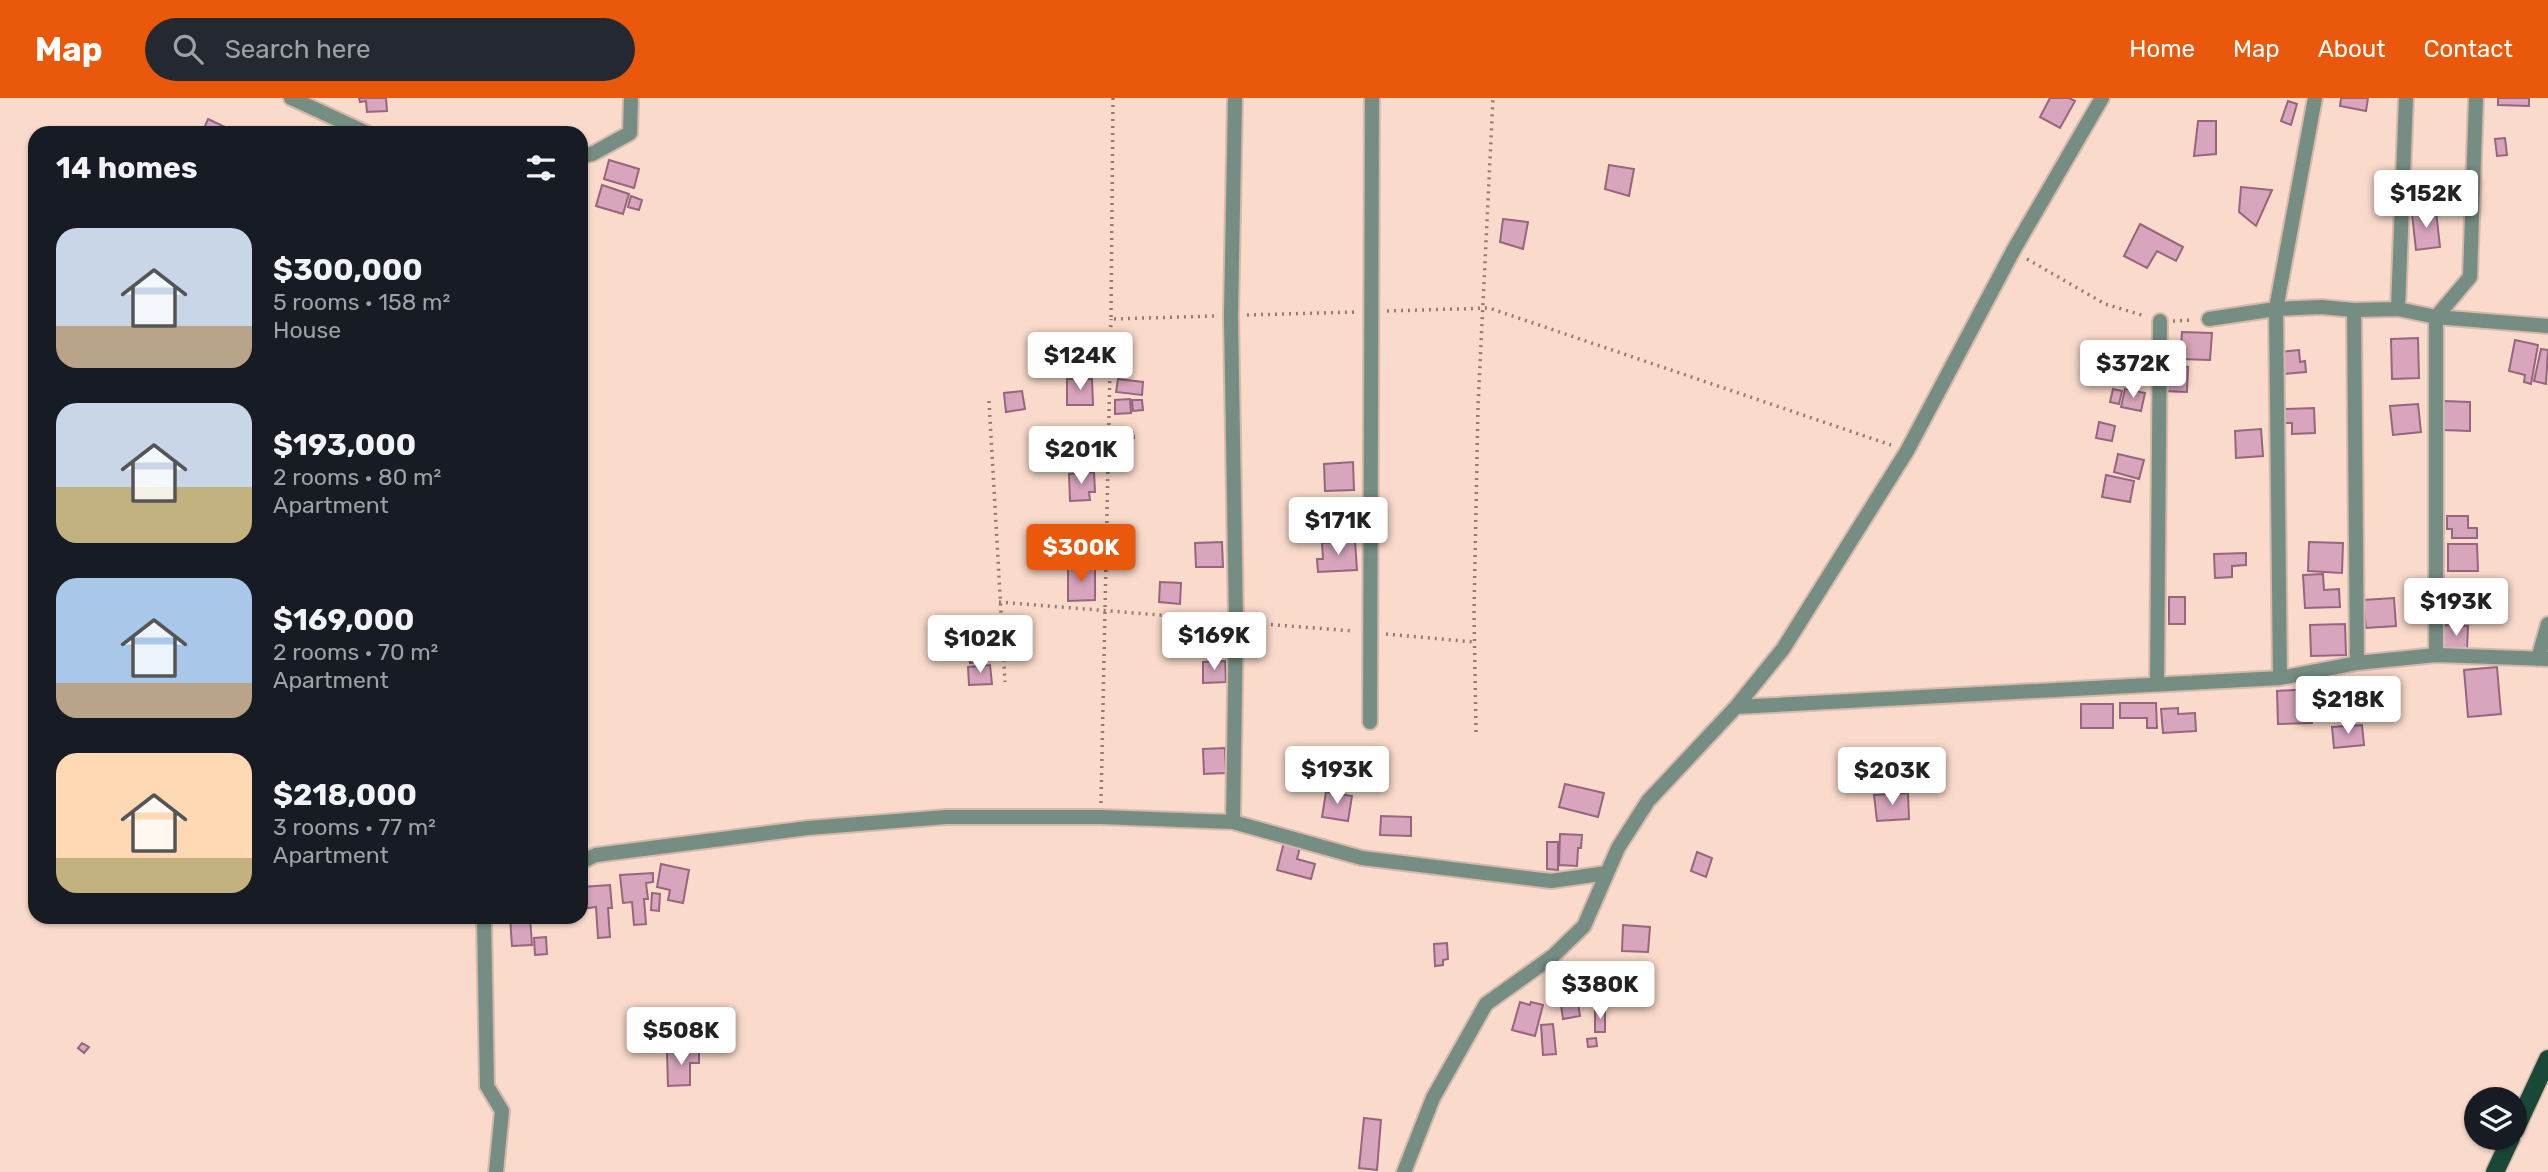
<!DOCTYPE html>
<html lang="en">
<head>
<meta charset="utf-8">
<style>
	body { margin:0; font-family:Rubik,sans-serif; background:#242831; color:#f1f3f6; height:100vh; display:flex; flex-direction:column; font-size:26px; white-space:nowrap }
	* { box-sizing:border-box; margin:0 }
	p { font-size:23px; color:#9ea1a6 }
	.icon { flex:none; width:38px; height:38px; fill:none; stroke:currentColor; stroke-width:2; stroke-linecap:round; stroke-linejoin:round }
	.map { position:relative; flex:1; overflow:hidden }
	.side { position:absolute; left:28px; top:28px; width:560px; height:798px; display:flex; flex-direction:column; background:#171b24; border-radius:21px; box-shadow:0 2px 5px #0004 }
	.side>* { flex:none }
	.controls { position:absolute; left:2464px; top:989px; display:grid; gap:14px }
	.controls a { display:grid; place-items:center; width:63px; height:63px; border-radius:50%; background:#171b24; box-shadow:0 2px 5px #0004; font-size:35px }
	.price { position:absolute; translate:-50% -60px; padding:0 16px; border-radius:7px; background:#fff; color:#222; font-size:23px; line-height:46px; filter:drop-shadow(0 2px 4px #0008) }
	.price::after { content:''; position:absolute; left:50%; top:42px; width:21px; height:16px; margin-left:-10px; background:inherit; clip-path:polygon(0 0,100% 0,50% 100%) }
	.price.active { background:#ea580c; color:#fff }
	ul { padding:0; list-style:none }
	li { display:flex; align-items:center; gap:21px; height:175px; padding:0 28px }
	li span { display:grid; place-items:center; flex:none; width:196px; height:140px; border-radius:21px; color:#555 }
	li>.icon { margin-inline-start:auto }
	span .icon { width:84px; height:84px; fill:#fffc; stroke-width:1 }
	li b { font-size:30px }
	h2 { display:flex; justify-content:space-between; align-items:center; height:84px; padding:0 28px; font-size:30px }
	header { display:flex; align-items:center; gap:42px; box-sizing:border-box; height:98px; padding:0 35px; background:#ea580c; color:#fff }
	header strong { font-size:33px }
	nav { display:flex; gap:38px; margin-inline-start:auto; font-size:24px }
	.search { width:490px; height:63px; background:#242831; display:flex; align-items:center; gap:18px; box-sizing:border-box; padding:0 24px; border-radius:38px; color:#9ea1a6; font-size:26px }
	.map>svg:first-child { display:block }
</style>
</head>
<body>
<header>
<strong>Map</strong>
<div class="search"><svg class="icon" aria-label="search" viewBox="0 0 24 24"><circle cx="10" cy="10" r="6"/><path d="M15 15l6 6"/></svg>Search here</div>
<nav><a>Home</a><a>Map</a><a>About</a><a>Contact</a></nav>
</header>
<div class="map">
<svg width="2548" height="1074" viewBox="0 0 2548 1074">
	<rect width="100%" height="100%" fill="#fadbcb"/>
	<path fill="#d8a5bd" stroke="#95667d" stroke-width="2" d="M 359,0 L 386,0 L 387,13 L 367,14 L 366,3 L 360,4 Z
		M 2050,0 L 2069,0 L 2075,3 L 2060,30 L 2040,19 Z
		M 2341,0 L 2368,0 L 2366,13 L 2340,8 Z
		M 2498,0 L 2529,0 L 2529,8 L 2498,7 Z
		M 2288,3 L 2297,6 L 2291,27 L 2281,23 Z
		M 208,21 L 225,29 L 222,35 L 202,35 Z
		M 2198,23 L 2216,23 L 2216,56 L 2194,58 Z
		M 2505,40 L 2507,57 L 2497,58 L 2495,41 Z
		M 609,62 L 639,71 L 634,90 L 604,81 Z
		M 1609,67 L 1634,71 L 1629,98 L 1605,91 Z
		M 602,87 L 629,96 L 623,116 L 596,108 Z
		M 2241,89 L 2272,92 L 2256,128 L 2239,114 Z
		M 631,98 L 642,102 L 639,112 L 628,109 Z
		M 2436,113 L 2440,149 L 2416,152 L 2412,116 Z
		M 1503,121 L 1528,124 L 1523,151 L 1500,144 Z
		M 2140,126 L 2183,149 L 2176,163 L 2157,153 L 2147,170 L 2124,158 Z
		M 2182,234 L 2212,235 L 2210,262 L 2180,261 Z
		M 2418,240 L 2419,280 L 2392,281 L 2391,241 Z
		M 2515,242 L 2538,247 L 2531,286 L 2524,284 L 2525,277 L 2509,273 Z
		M 2541,251 L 2548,252 L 2546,286 L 2534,283 Z
		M 2299,252 L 2300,264 L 2305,263 L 2306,274 L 2282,276 L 2280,254 Z
		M 2165,268 L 2188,269 L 2187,294 L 2163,293 Z
		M 1067,281 L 1092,281 L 1093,307 L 1067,307 Z
		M 1118,281 L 1143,284 L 1142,297 L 1116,294 Z
		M 2113,291 L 2122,293 L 2119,306 L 2110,304 Z
		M 2125,291 L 2145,295 L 2141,313 L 2121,309 Z
		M 1022,293 L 1025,311 L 1006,314 L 1004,295 Z
		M 1130,301 L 1131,315 L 1115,316 L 1115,302 Z
		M 1132,302 L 1142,302 L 1143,312 L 1133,313 Z
		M 2443,303 L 2470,304 L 2470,333 L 2442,332 Z
		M 2418,306 L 2421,334 L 2393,337 L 2390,308 Z
		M 2314,310 L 2315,335 L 2292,336 L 2292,325 L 2284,325 L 2283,311 Z
		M 2099,324 L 2115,328 L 2112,343 L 2096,340 Z
		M 2261,331 L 2263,358 L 2236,360 L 2235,333 Z
		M 1125,334 L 1133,334 L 1134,340 L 1125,341 Z
		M 2118,356 L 2144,362 L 2139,381 L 2114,374 Z
		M 1353,364 L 1354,392 L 1325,393 L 1324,366 Z
		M 1094,374 L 1095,394 L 1089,394 L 1090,402 L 1070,403 L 1069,376 Z
		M 2106,377 L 2134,383 L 2130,404 L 2102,399 Z
		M 2447,418 L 2468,418 L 2468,430 L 2477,430 L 2477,440 L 2452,440 L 2452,431 L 2447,431 Z
		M 1355,443 L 1357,472 L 1318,474 L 1317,461 L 1323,461 L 1322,445 Z
		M 1222,444 L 1223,469 L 1196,469 L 1195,445 Z
		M 2309,444 L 2343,445 L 2342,475 L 2308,473 Z
		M 2448,446 L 2477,446 L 2478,473 L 2448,473 Z
		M 2246,455 L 2246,467 L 2232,468 L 2232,479 L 2215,480 L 2214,456 Z
		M 1095,470 L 1095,502 L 1068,503 L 1068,471 Z
		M 2323,476 L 2324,492 L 2339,491 L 2340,509 L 2305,510 L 2303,477 Z
		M 1160,484 L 1181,485 L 1180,506 L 1159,504 Z
		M 2169,499 L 2185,499 L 2185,526 L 2169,526 Z
		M 2394,500 L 2396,528 L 2366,530 L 2363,502 Z
		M 2345,526 L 2346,557 L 2311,558 L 2310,527 Z
		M 2444,527 L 2468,528 L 2467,552 L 2443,551 Z
		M 993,535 L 997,561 L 970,565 L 967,539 Z
		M 1225,563 L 1226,584 L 1203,585 L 1203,564 Z
		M 990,567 L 992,586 L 969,587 L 968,569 Z
		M 2497,569 L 2501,616 L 2468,619 L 2464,572 Z
		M 2310,591 L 2312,625 L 2278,626 L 2277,593 Z
		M 2120,605 L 2156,605 L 2157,630 L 2147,630 L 2147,620 L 2120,620 Z
		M 2081,606 L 2113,606 L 2113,630 L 2081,630 Z
		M 2178,610 L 2178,616 L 2195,615 L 2196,633 L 2163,635 L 2161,611 Z
		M 2362,627 L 2364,647 L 2334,650 L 2332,629 Z
		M 1225,650 L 1226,675 L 1204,676 L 1203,651 Z
		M 1565,686 L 1604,695 L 1598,719 L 1559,709 Z
		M 1326,694 L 1352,698 L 1348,723 L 1322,719 Z
		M 1908,695 L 1909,721 L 1877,723 L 1874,697 Z
		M 1381,718 L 1411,719 L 1411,738 L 1380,737 Z
		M 1560,736 L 1582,737 L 1581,750 L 1578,750 L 1577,768 L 1559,767 Z
		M 1284,744 L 1300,749 L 1297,761 L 1315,766 L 1311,781 L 1277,772 Z
		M 1547,744 L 1558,744 L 1558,772 L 1547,771 Z
		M 1697,754 L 1712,760 L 1706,779 L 1691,773 Z
		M 661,766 L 689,772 L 683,805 L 668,802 L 670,792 L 657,789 Z
		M 653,775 L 653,784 L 646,785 L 648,801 L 644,801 L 646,826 L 634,827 L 632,804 L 623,805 L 620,777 Z
		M 610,787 L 612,810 L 608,810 L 610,839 L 598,840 L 596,809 L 581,811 L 581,789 Z
		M 652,795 L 660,796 L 659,813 L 651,812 Z
		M 510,819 L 530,819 L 532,847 L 512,848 Z
		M 1623,827 L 1650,829 L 1648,854 L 1622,853 Z
		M 546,839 L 547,856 L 535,857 L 534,840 Z
		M 1447,845 L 1448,861 L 1443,862 L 1443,867 L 1435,868 L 1434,846 Z
		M 1575,884 L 1580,918 L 1563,921 L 1558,886 Z
		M 1520,904 L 1530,907 L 1531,904 L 1543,907 L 1535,938 L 1512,932 Z
		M 1605,911 L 1605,934 L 1595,934 L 1595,912 Z
		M 1553,926 L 1556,956 L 1543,957 L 1541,927 Z
		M 1596,940 L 1597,948 L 1588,949 L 1587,941 Z
		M 82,945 L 89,949 L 84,955 L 78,950 Z
		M 699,953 L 699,965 L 690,965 L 690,987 L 668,988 L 667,954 Z
		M 1364,1020 L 1381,1022 L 1377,1072 L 1359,1070 Z"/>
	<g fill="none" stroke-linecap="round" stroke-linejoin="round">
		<g stroke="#d5b9aa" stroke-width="18">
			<path id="minor" d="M 291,0 L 367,35
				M 2315,0 L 2276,211 L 2280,580 L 2357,565 L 2436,557 L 2548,561
				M 581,58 L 592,56 L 630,35 L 631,0
				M 2398,211 L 2406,0
				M 2354,212 L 2357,565
				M 2209,221 L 2276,211 L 2321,209 L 2354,212 L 2398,211 L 2436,219 L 2548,228
				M 2436,557 L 2436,219 L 2470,179 L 2476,0
				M 2538,561 L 2548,526
				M 2157,586 L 2160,223
				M 1736,609 L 2280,580
				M 1370,624 L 1372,0
				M 1233,724 L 1236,523 L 1231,218 L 1235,0
				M 581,764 L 596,757 L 808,730 L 946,719 L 1101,719 L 1233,724 L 1362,760 L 1551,783 L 1607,775
				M 486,819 L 484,820 L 487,988 L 502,1013 L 496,1074
				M 1404,1074 L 1433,1000 L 1486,906 L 1553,858 L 1584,828 L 1618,750 L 1648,703 L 1736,609 L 1783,551 L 1907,353 L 2013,153 L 2102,0"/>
		</g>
		<g stroke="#d5b9aa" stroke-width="21">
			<path id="primary" d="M 2515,1032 L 2548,961
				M 2495,1074 L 2511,1040"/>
		</g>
		<path stroke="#937b6e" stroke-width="3.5" stroke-dasharray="2 5" stroke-linecap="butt" d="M 1113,0 L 1111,221 L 1214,218
			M 2027,161 L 2105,206 L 2145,218
			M 1387,213 L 1489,210 L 1891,347
			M 1247,217 L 1358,214
			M 2173,223 L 2194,222
			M 989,303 L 1005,584
			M 999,504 L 1221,522
			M 1250,525 L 1354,533
			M 1386,536 L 1474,544
			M 1476,634 L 1474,516 L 1478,308 L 1493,0
			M 1101,705 L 1111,221"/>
		<use href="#minor" stroke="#758d83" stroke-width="14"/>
		<use href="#primary" stroke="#194839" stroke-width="18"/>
	</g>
</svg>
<div class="controls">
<a><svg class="icon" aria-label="layers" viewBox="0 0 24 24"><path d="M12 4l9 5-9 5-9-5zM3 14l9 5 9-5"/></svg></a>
</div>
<b class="price" style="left:2426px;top:132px">$152K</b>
<b class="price" style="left:1080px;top:294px">$124K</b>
<b class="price" style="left:2133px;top:302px">$372K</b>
<b class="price" style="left:1081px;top:388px">$201K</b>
<b class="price" style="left:1338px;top:459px">$171K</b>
<b class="price active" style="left:1081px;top:486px">$300K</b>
<b class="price" style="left:2456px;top:540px">$193K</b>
<b class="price" style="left:1214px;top:574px">$169K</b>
<b class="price" style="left:980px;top:577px">$102K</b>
<b class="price" style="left:2348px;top:638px">$218K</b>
<b class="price" style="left:1337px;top:708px">$193K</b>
<b class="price" style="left:1892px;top:709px">$203K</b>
<b class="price" style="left:1600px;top:923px">$380K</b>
<b class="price" style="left:681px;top:969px">$508K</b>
<section class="side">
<h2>14 homes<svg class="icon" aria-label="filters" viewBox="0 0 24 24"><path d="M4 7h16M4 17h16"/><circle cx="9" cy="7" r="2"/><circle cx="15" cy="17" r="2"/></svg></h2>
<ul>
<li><span style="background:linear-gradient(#c9d6e8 70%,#b9a48a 0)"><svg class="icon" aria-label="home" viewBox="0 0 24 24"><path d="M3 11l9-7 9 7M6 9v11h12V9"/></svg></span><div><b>$300,000</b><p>5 rooms · 158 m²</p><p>House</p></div></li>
<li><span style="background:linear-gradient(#c9d6e8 60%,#c2b280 0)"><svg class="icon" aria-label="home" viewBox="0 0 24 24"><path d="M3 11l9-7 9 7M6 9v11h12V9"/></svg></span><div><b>$193,000</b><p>2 rooms · 80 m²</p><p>Apartment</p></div></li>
<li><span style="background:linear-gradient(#a9c7e8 75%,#b9a48a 0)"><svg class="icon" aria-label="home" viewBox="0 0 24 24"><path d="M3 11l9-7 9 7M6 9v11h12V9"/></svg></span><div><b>$169,000</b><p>2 rooms · 70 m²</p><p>Apartment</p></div></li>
<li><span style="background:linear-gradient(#ffd9b3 75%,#c2b280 0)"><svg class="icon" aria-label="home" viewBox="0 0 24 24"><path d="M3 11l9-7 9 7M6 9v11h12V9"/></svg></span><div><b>$218,000</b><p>3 rooms · 77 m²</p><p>Apartment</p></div></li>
</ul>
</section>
</div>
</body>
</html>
